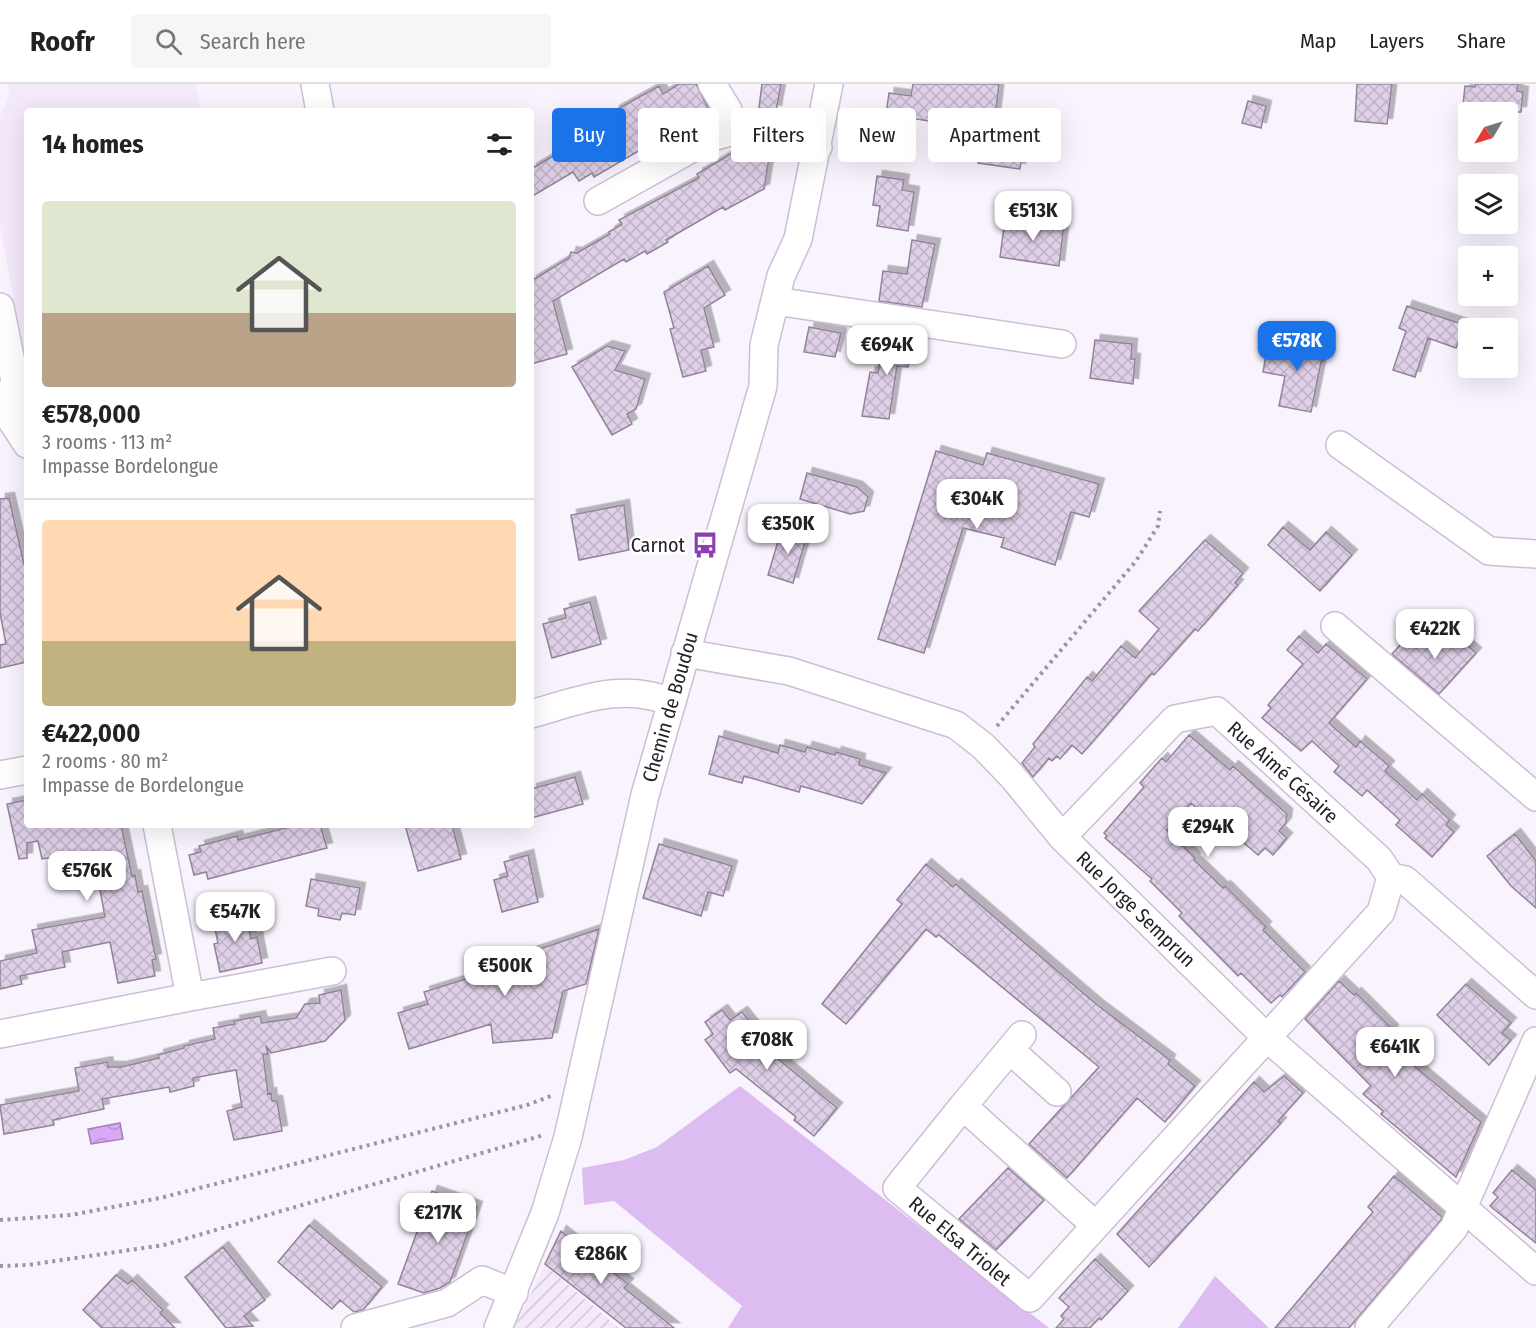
<!DOCTYPE html>
<html lang="en">
<head>
<meta charset="utf-8">
<style>
	body { margin:0; font-family:"Fira Sans Condensed",sans-serif; background:#f6f6f6; color:#222; height:100vh; display:flex; flex-direction:column; font-size:22px; white-space:nowrap }
	* { box-sizing:border-box; margin:0 }
	p { font-size:20px; color:#767676 }
	.icon { flex:none; width:33px; height:33px; fill:none; stroke:currentColor; stroke-width:2; stroke-linecap:round; stroke-linejoin:round }
	.map { position:relative; flex:1; overflow:hidden }
	.sheet { position:absolute; left:24px; top:24px; width:510px; height:720px; display:flex; flex-direction:column; background:#fff; border-radius:6px; box-shadow:0 6px 24px #0002 }
	.sheet>* { flex:none }
	.banner { position:absolute; left:552px; top:24px; width:570px; height:54px; display:flex; gap:12px }
	.needle { width:39px; rotate:232deg }
	.tools { position:absolute; left:1458px; top:18px; display:grid; gap:12px }
	.tools a { display:grid; place-items:center; width:60px; height:60px; border-radius:6px; background:#fff; box-shadow:0 6px 24px #0002; font-size:30px }
	.price { position:absolute; translate:-50% -51px; padding:0 14px; border-radius:12px; background:#fff; color:#222; font-size:20px; line-height:39px; filter:drop-shadow(0 2px 3px #0008) }
	.price::after { content:''; position:absolute; left:50%; top:36px; width:18px; height:14px; margin-left:-9px; background:inherit; clip-path:polygon(0 0,100% 0,50% 100%) }
	.price.current { background:#1a73e8; color:#fff }
	ul { padding:0; list-style:none }
	li { display:grid; align-content:center; gap:12px; height:318px; padding:0 18px }
	li+li { border-top:2px solid #e0e0e0 }
	li span { display:grid; place-items:center; height:186px; border-radius:6px; color:#555 }
	li>.icon { margin-inline-start:auto }
	span .icon { width:108px; height:108px; fill:#fffc; stroke-width:1 }
	li b { font-size:26px }
	h2 { display:flex; justify-content:space-between; align-items:center; height:72px; padding:0 18px; font-size:26px }
	.chip { padding:0 21px; border-radius:6px; background:#fff; box-shadow:0 6px 24px #0002; font-size:21px; line-height:54px }
	.chip.current { background:#1a73e8; color:#fff }
	header { display:flex; align-items:center; gap:36px; box-sizing:border-box; height:84px; padding:0 30px; background:#fff; border-bottom:2px solid #e0e0e0 }
	header strong { font-size:28px }
	nav { display:flex; gap:33px; margin-inline-start:auto; font-size:21px }
	.search { width:420px; height:54px; background:#f6f6f6; display:flex; align-items:center; gap:15px; box-sizing:border-box; padding:0 21px; border-radius:6px; color:#767676; font-size:22px }
	.map>svg:first-child { display:block }
</style>
</head>
<body>
<header>
<strong>Roofr</strong>
<div class="search"><svg class="icon" aria-label="search" viewBox="0 0 24 24"><circle cx="10" cy="10" r="6"/><path d="M15 15l6 6"/></svg>Search here</div>
<nav><a>Map</a><a>Layers</a><a>Share</a></nav>
</header>
<div class="map">
<svg width="1536" height="1244" viewBox="0 0 1536 1244">
	<defs>
		<pattern id="industrial-furrows" width="10" height="10" patternUnits="userSpaceOnUse" patternTransform="scale(1.5)"><rect width="10" height="10" fill="#f4e9fb"/><path d="M-1 1l2-2M0 10L10 0M9 11l2-2" fill="none" stroke="#d1c7d7"/></pattern>
		<pattern id="water-waves" width="16" height="10" patternUnits="userSpaceOnUse" patternTransform="scale(1.5)"><rect width="16" height="10" fill="#daa9f6"/><path d="M0 5q4-4 8 0t8 0" fill="none" stroke="#bb91d3"/></pattern>
		<pattern id="building-cross-hatch" width="8" height="8" patternUnits="userSpaceOnUse" patternTransform="scale(1.5)"><rect width="8" height="8" fill="#dfd0e8"/><path d="M0 0l8 8M0 8l8-8" fill="none" stroke="#bfb2c7"/></pattern>
		<filter id="shadow"><feDropShadow dx="5.5" dy="-5.5" stdDeviation="0" flood-color="#0004"/></filter>
	</defs>
	<rect width="100%" height="100%" fill="#f9f3fd"/>
	<path fill="#f4e9fb" d="M 8,0 L 196,0 L 201,27 L 27,27 L 27,284 L 0,142 L 0,31 L 10,11 Z"/>
	<path fill="url(#industrial-furrows)" d="M 545,1181 L 619,1244 L 514,1244 Z"/>
	<path fill="#ddbcf1" d="M 740,1002 L 1049,1244 L 728,1244 L 742,1222 L 614,1117 L 584,1121 L 582,1084 L 624,1076 L 657,1063 Z
		M 1215,1192 L 1269,1244 L 1178,1244 Z"/>
	<path fill="url(#water-waves)" stroke="#a380b8" stroke-width="1.5" d="M 120,1039 L 123,1055 L 91,1060 L 88,1045 Z"/>
	<path fill="url(#building-cross-hatch)" stroke="#918499" stroke-width="1.5" filter="url(#shadow)" d="M 679,0 L 696,0 L 709,26 L 594,93 L 592,89 L 579,97 L 573,88 L 531,113 L 531,85 L 580,56 L 578,52 L 614,30 L 614,27 L 659,2 L 663,10 Z
		M 762,0 L 781,0 L 776,27 L 759,24 Z
		M 913,0 L 999,0 L 995,33 L 1048,41 L 1047,46 L 1054,47 L 1051,67 L 1023,63 L 1020,85 L 978,79 L 983,46 L 886,30 L 889,9 L 911,12 Z
		M 1357,0 L 1392,0 L 1387,40 L 1355,37 Z
		M 1476,0 L 1518,0 L 1517,7 L 1523,8 L 1521,28 L 1473,28 L 1474,22 L 1463,21 L 1465,2 L 1475,3 Z
		M 1248,17 L 1266,22 L 1261,44 L 1242,39 Z
		M 754,67 L 766,69 L 769,74 L 764,105 L 725,126 L 723,123 L 666,156 L 668,158 L 647,170 L 645,167 L 626,178 L 624,175 L 553,217 L 567,270 L 531,280 L 531,197 L 569,174 L 571,168 L 577,169 L 610,150 L 609,148 L 622,140 L 619,136 L 699,94 L 697,90 L 734,68 L 739,76 Z
		M 877,92 L 904,96 L 902,106 L 914,108 L 908,147 L 877,142 L 880,122 L 873,121 Z
		M 1005,135 L 1042,140 L 1042,136 L 1064,139 L 1059,182 L 1000,173 Z
		M 912,156 L 935,160 L 922,223 L 879,217 L 883,187 L 907,190 Z
		M 708,182 L 725,211 L 704,224 L 714,263 L 701,266 L 706,287 L 683,293 L 670,245 L 674,244 L 664,208 Z
		M 1407,222 L 1465,241 L 1456,264 L 1428,254 L 1415,293 L 1393,286 L 1406,247 L 1399,244 Z
		M 809,243 L 841,249 L 835,273 L 804,268 Z
		M 884,249 L 914,254 L 908,283 L 897,282 L 889,335 L 862,332 L 870,288 L 878,289 Z
		M 1318,252 L 1330,271 L 1321,278 L 1311,328 L 1279,322 L 1285,292 L 1263,288 L 1268,260 L 1297,266 Z
		M 1095,256 L 1132,260 L 1131,275 L 1135,275 L 1133,300 L 1090,294 Z
		M 607,262 L 625,267 L 615,286 L 645,295 L 636,325 L 627,330 L 632,340 L 612,351 L 572,283 Z
		M 936,367 L 983,381 L 987,369 L 1099,400 L 1089,433 L 1071,428 L 1055,481 L 1001,463 L 1004,454 L 963,444 L 924,569 L 878,555 Z
		M 807,389 L 857,403 L 868,413 L 864,427 L 850,430 L 800,415 Z
		M 9,414 L 24,480 L 27,479 L 27,578 L 0,584 L 0,561 L 6,560 L 0,529 L 0,415 Z
		M 624,421 L 629,466 L 579,476 L 571,431 Z
		M 1283,443 L 1310,466 L 1326,448 L 1352,471 L 1320,507 L 1268,461 Z
		M 782,444 L 807,451 L 793,499 L 768,491 Z
		M 1205,456 L 1243,489 L 1235,499 L 1238,501 L 1198,547 L 1195,545 L 1154,591 L 1152,589 L 1082,670 L 1072,661 L 1060,675 L 1057,672 L 1052,677 L 1049,674 L 1033,693 L 1022,679 L 1035,663 L 1033,660 L 1087,593 L 1092,597 L 1121,562 L 1135,574 L 1159,545 L 1139,527 Z
		M 590,518 L 601,560 L 552,574 L 543,540 L 566,534 L 564,525 Z
		M 1411,549 L 1429,564 L 1436,556 L 1443,563 L 1454,550 L 1476,569 L 1439,610 L 1392,570 Z
		M 1299,552 L 1318,569 L 1326,560 L 1367,595 L 1329,639 L 1356,663 L 1360,657 L 1389,682 L 1385,687 L 1417,716 L 1422,710 L 1450,736 L 1446,741 L 1454,748 L 1432,773 L 1396,741 L 1400,736 L 1367,706 L 1362,712 L 1334,688 L 1339,682 L 1312,657 L 1301,667 L 1262,634 L 1271,624 L 1268,621 L 1303,580 L 1287,566 Z
		M 1189,651 L 1230,686 L 1233,682 L 1287,730 L 1286,739 L 1279,747 L 1287,754 L 1273,771 L 1265,764 L 1258,771 L 1223,741 L 1220,744 L 1191,719 L 1167,746 L 1195,774 L 1194,776 L 1223,804 L 1225,802 L 1266,843 L 1263,846 L 1305,888 L 1282,913 L 1280,911 L 1271,919 L 1241,889 L 1238,892 L 1179,832 L 1182,829 L 1150,797 L 1152,795 L 1105,754 L 1107,752 L 1104,749 L 1144,703 L 1140,699 L 1162,674 L 1166,678 Z
		M 719,652 L 778,669 L 780,661 L 805,668 L 807,663 L 835,671 L 836,668 L 860,675 L 859,681 L 886,689 L 862,720 L 801,702 L 799,708 L 744,692 L 742,699 L 709,690 Z
		M 575,693 L 583,720 L 531,734 L 531,705 Z
		M 27,716 L 27,741 L 121,741 L 132,792 L 135,791 L 138,808 L 142,807 L 156,875 L 152,876 L 155,892 L 118,899 L 110,858 L 62,868 L 65,883 L 20,892 L 22,900 L 0,905 L 0,877 L 37,869 L 32,846 L 105,833 L 93,767 L 42,775 L 38,757 L 27,759 L 27,774 L 19,775 L 7,720 Z
		M 286,741 L 320,741 L 327,764 L 208,795 L 206,788 L 194,791 L 189,771 L 201,768 L 199,762 L 237,752 L 238,756 L 286,744 Z
		M 405,741 L 452,741 L 461,775 L 418,787 Z
		M 1515,750 L 1536,777 L 1536,824 L 1511,802 L 1487,772 Z
		M 659,760 L 732,782 L 723,812 L 708,808 L 701,832 L 643,814 Z
		M 528,771 L 538,818 L 502,828 L 494,796 L 508,792 L 504,778 Z
		M 926,780 L 953,803 L 956,800 L 1096,920 L 1170,976 L 1168,980 L 1195,1002 L 1165,1038 L 1137,1014 L 1067,1094 L 1029,1060 L 1099,983 L 939,851 L 936,853 L 926,845 L 846,940 L 822,920 L 902,820 L 897,816 Z
		M 311,795 L 360,804 L 355,831 L 342,829 L 340,836 L 318,832 L 319,825 L 306,822 Z
		M 246,828 L 251,855 L 257,853 L 262,879 L 220,888 L 214,860 L 218,859 L 213,835 Z
		M 599,845 L 586,900 L 563,907 L 552,954 L 493,959 L 491,940 L 409,965 L 398,929 L 428,920 L 424,908 L 488,888 L 486,883 Z
		M 1339,897 L 1354,911 L 1356,909 L 1393,946 L 1391,948 L 1406,964 L 1400,970 L 1481,1038 L 1456,1093 L 1381,1030 L 1383,1027 L 1363,1010 L 1371,1002 L 1305,935 Z
		M 1466,900 L 1511,939 L 1502,949 L 1511,956 L 1489,981 L 1437,931 Z
		M 341,906 L 345,936 L 325,957 L 271,969 L 266,962 L 268,970 L 263,970 L 268,1010 L 271,1009 L 272,1017 L 277,1017 L 282,1047 L 234,1056 L 227,1027 L 242,1023 L 236,986 L 193,994 L 194,1002 L 170,1008 L 169,1003 L 102,1015 L 104,1025 L 53,1036 L 54,1041 L 4,1050 L 0,1021 L 79,1007 L 75,984 L 107,978 L 108,983 L 121,983 L 159,974 L 158,971 L 184,964 L 184,962 L 215,955 L 213,944 L 235,940 L 234,937 L 260,932 L 262,939 L 296,934 L 305,920 L 320,919 L 319,911 Z
		M 722,926 L 730,936 L 742,928 L 754,943 L 747,949 L 837,1024 L 814,1052 L 794,1036 L 796,1033 L 736,985 L 730,989 L 705,956 L 713,950 L 705,938 Z
		M 1284,992 L 1303,1009 L 1278,1037 L 1281,1039 L 1149,1183 L 1117,1150 L 1254,998 L 1264,1008 Z
		M 1008,1084 L 1044,1116 L 996,1166 L 959,1135 Z
		M 1512,1086 L 1536,1106 L 1536,1159 L 1490,1122 L 1498,1113 L 1493,1109 Z
		M 1394,1092 L 1442,1133 L 1441,1136 L 1349,1244 L 1275,1244 L 1373,1128 L 1368,1123 Z
		M 432,1107 L 477,1123 L 450,1198 L 440,1204 L 424,1209 L 398,1200 Z
		M 309,1141 L 382,1203 L 363,1226 L 354,1228 L 340,1216 L 332,1225 L 278,1178 Z
		M 561,1147 L 628,1200 L 624,1204 L 674,1244 L 626,1244 L 545,1180 Z
		M 223,1163 L 265,1216 L 244,1232 L 253,1242 L 226,1244 L 185,1193 Z
		M 1095,1175 L 1128,1207 L 1101,1236 L 1099,1234 L 1090,1244 L 1056,1244 L 1064,1235 L 1061,1232 L 1069,1223 L 1059,1214 Z
		M 116,1191 L 128,1200 L 132,1196 L 163,1226 L 160,1229 L 175,1244 L 102,1244 L 83,1226 Z"/>
	<g fill="none" stroke-linecap="round" stroke-linejoin="round">
		<g stroke="#cdbed5" stroke-width="30">
			<path id="minor" d="M 315,0 L 320,27
				M 712,0 L 728,26 L 734,47
				M 598,117 L 712,53 L 734,47 L 818,63
				M 775,217 L 1062,260
				M 0,223 L 20,322 L 27,329
				M 1,311 L 4,325 L 27,360
				M 1340,361 L 1489,467 L 1536,470
				M 1335,542 L 1536,713
				M 685,569 L 789,587 L 956,641 L 983,662 L 1012,692 L 1062,753 L 1266,953 L 1536,1187
				M 531,630 C 581,616 621,598 672,618
				M 0,691 L 27,686
				M 1062,753 L 1175,635 L 1217,627 L 1379,775 L 1391,793 L 1381,828 L 1030,1214 L 897,1104 L 963,1022 L 1095,1141
				M 1391,793 L 1405,796 L 1536,911
				M 190,913 L 332,887
				M 0,950 L 190,913 L 157,741
				M 1010,966 L 1057,1008
				M 963,1022 L 1022,951
				M 355,1244 L 447,1219 L 482,1196 L 514,1209
				M 498,1244 L 545,1129 L 568,1053 L 645,711 L 763,302 L 764,261 L 781,192 L 798,155 L 829,0
				M 1369,1244 L 1454,1144 L 1536,957"/>
		</g>
		<path stroke="#9c969f" stroke-width="4" stroke-dasharray="3 4.5" stroke-linecap="butt" d="M 997,642 L 1136,477 L 1158,442 L 1160,427
			M 0,1136 L 71,1131 L 160,1114 L 527,1021 L 551,1012
			M 0,1182 L 28,1181 L 164,1161 L 544,1051"/>
		<use href="#minor" stroke="#fff" stroke-width="27"/>
	</g>
	<defs>
		<g id="bus-bare" transform="scale(2.07)"><path d="M-5-6H5V4H4V6H2V4H-2V6H-4V4H-5ZM-3.5-4V0h7V-4ZM-3.5 1.2v1.5H-2V1.2ZM2 1.2v1.5H3.5V1.2Z" fill="#8a3eaf" stroke="#fff" stroke-width="2.5" paint-order="stroke"/></g>
	</defs>
	<g fill-rule="evenodd">
		<use href="#bus-bare" x="705" y="461"/>
	</g>
	<g text-anchor="middle" dominant-baseline="central" stroke-width="5" stroke-linejoin="round" paint-order="stroke">
		<g font-size="20" fill="#241f27" stroke="#fff" text-anchor="end">
			<text x="685" y="461">Carnot</text>
		</g>
		<g font-size="20" fill="#241f27" stroke="#fff">
			<text transform="translate(670 623) rotate(-74)">Chemin de Boudou</text>
			<text transform="translate(1283 688) rotate(42)">Rue Aimé Césaire</text>
			<text transform="translate(1136 825) rotate(44)">Rue Jorge Semprun</text>
			<text transform="translate(960 1157) rotate(40)">Rue Elsa Triolet</text>
		</g>
	</g>
</svg>
<div class="tools">
<a><svg class="needle" viewBox="-14 -14 28 28"><path d="M0-13l5 13h-10z" fill="#e53935"/><path d="M0 13l5-13h-10z" fill="#767676"/></svg></a>
<a><svg class="icon" aria-label="layers" viewBox="0 0 24 24"><path d="M12 4l9 5-9 5-9-5zM3 14l9 5 9-5"/></svg></a>
<a>+</a>
<a>−</a>
</div>
<b class="price" style="left:1033px;top:158px">€513K</b>
<b class="price current" style="left:1297px;top:288px">€578K</b>
<b class="price" style="left:887px;top:292px">€694K</b>
<b class="price" style="left:977px;top:446px">€304K</b>
<b class="price" style="left:788px;top:471px">€350K</b>
<b class="price" style="left:1435px;top:576px">€422K</b>
<b class="price" style="left:1208px;top:774px">€294K</b>
<b class="price" style="left:87px;top:818px">€576K</b>
<b class="price" style="left:235px;top:859px">€547K</b>
<b class="price" style="left:505px;top:913px">€500K</b>
<b class="price" style="left:767px;top:987px">€708K</b>
<b class="price" style="left:1395px;top:994px">€641K</b>
<b class="price" style="left:438px;top:1160px">€217K</b>
<b class="price" style="left:601px;top:1201px">€286K</b>
<div class="banner">
<a class="chip current">Buy</a>
<a class="chip">Rent</a>
<a class="chip">Filters</a>
<a class="chip">New</a>
<a class="chip">Apartment</a>
</div>
<section class="sheet">
<h2>14 homes<svg class="icon" aria-label="filters" viewBox="0 0 24 24"><path d="M4 7h16M4 17h16"/><circle cx="9" cy="7" r="2"/><circle cx="15" cy="17" r="2"/></svg></h2>
<ul>
<li><span style="background:linear-gradient(#dfe7d0 60%,#b9a48a 0)"><svg class="icon" aria-label="home" viewBox="0 0 24 24"><path d="M3 11l9-7 9 7M6 9v11h12V9"/></svg></span><div><b>€578,000</b><p>3 rooms · 113 m²</p><p>Impasse Bordelongue</p></div></li>
<li><span style="background:linear-gradient(#ffd9b3 65%,#c2b280 0)"><svg class="icon" aria-label="home" viewBox="0 0 24 24"><path d="M3 11l9-7 9 7M6 9v11h12V9"/></svg></span><div><b>€422,000</b><p>2 rooms · 80 m²</p><p>Impasse de Bordelongue</p></div></li>
</ul>
</section>
</div>
</body>
</html>
